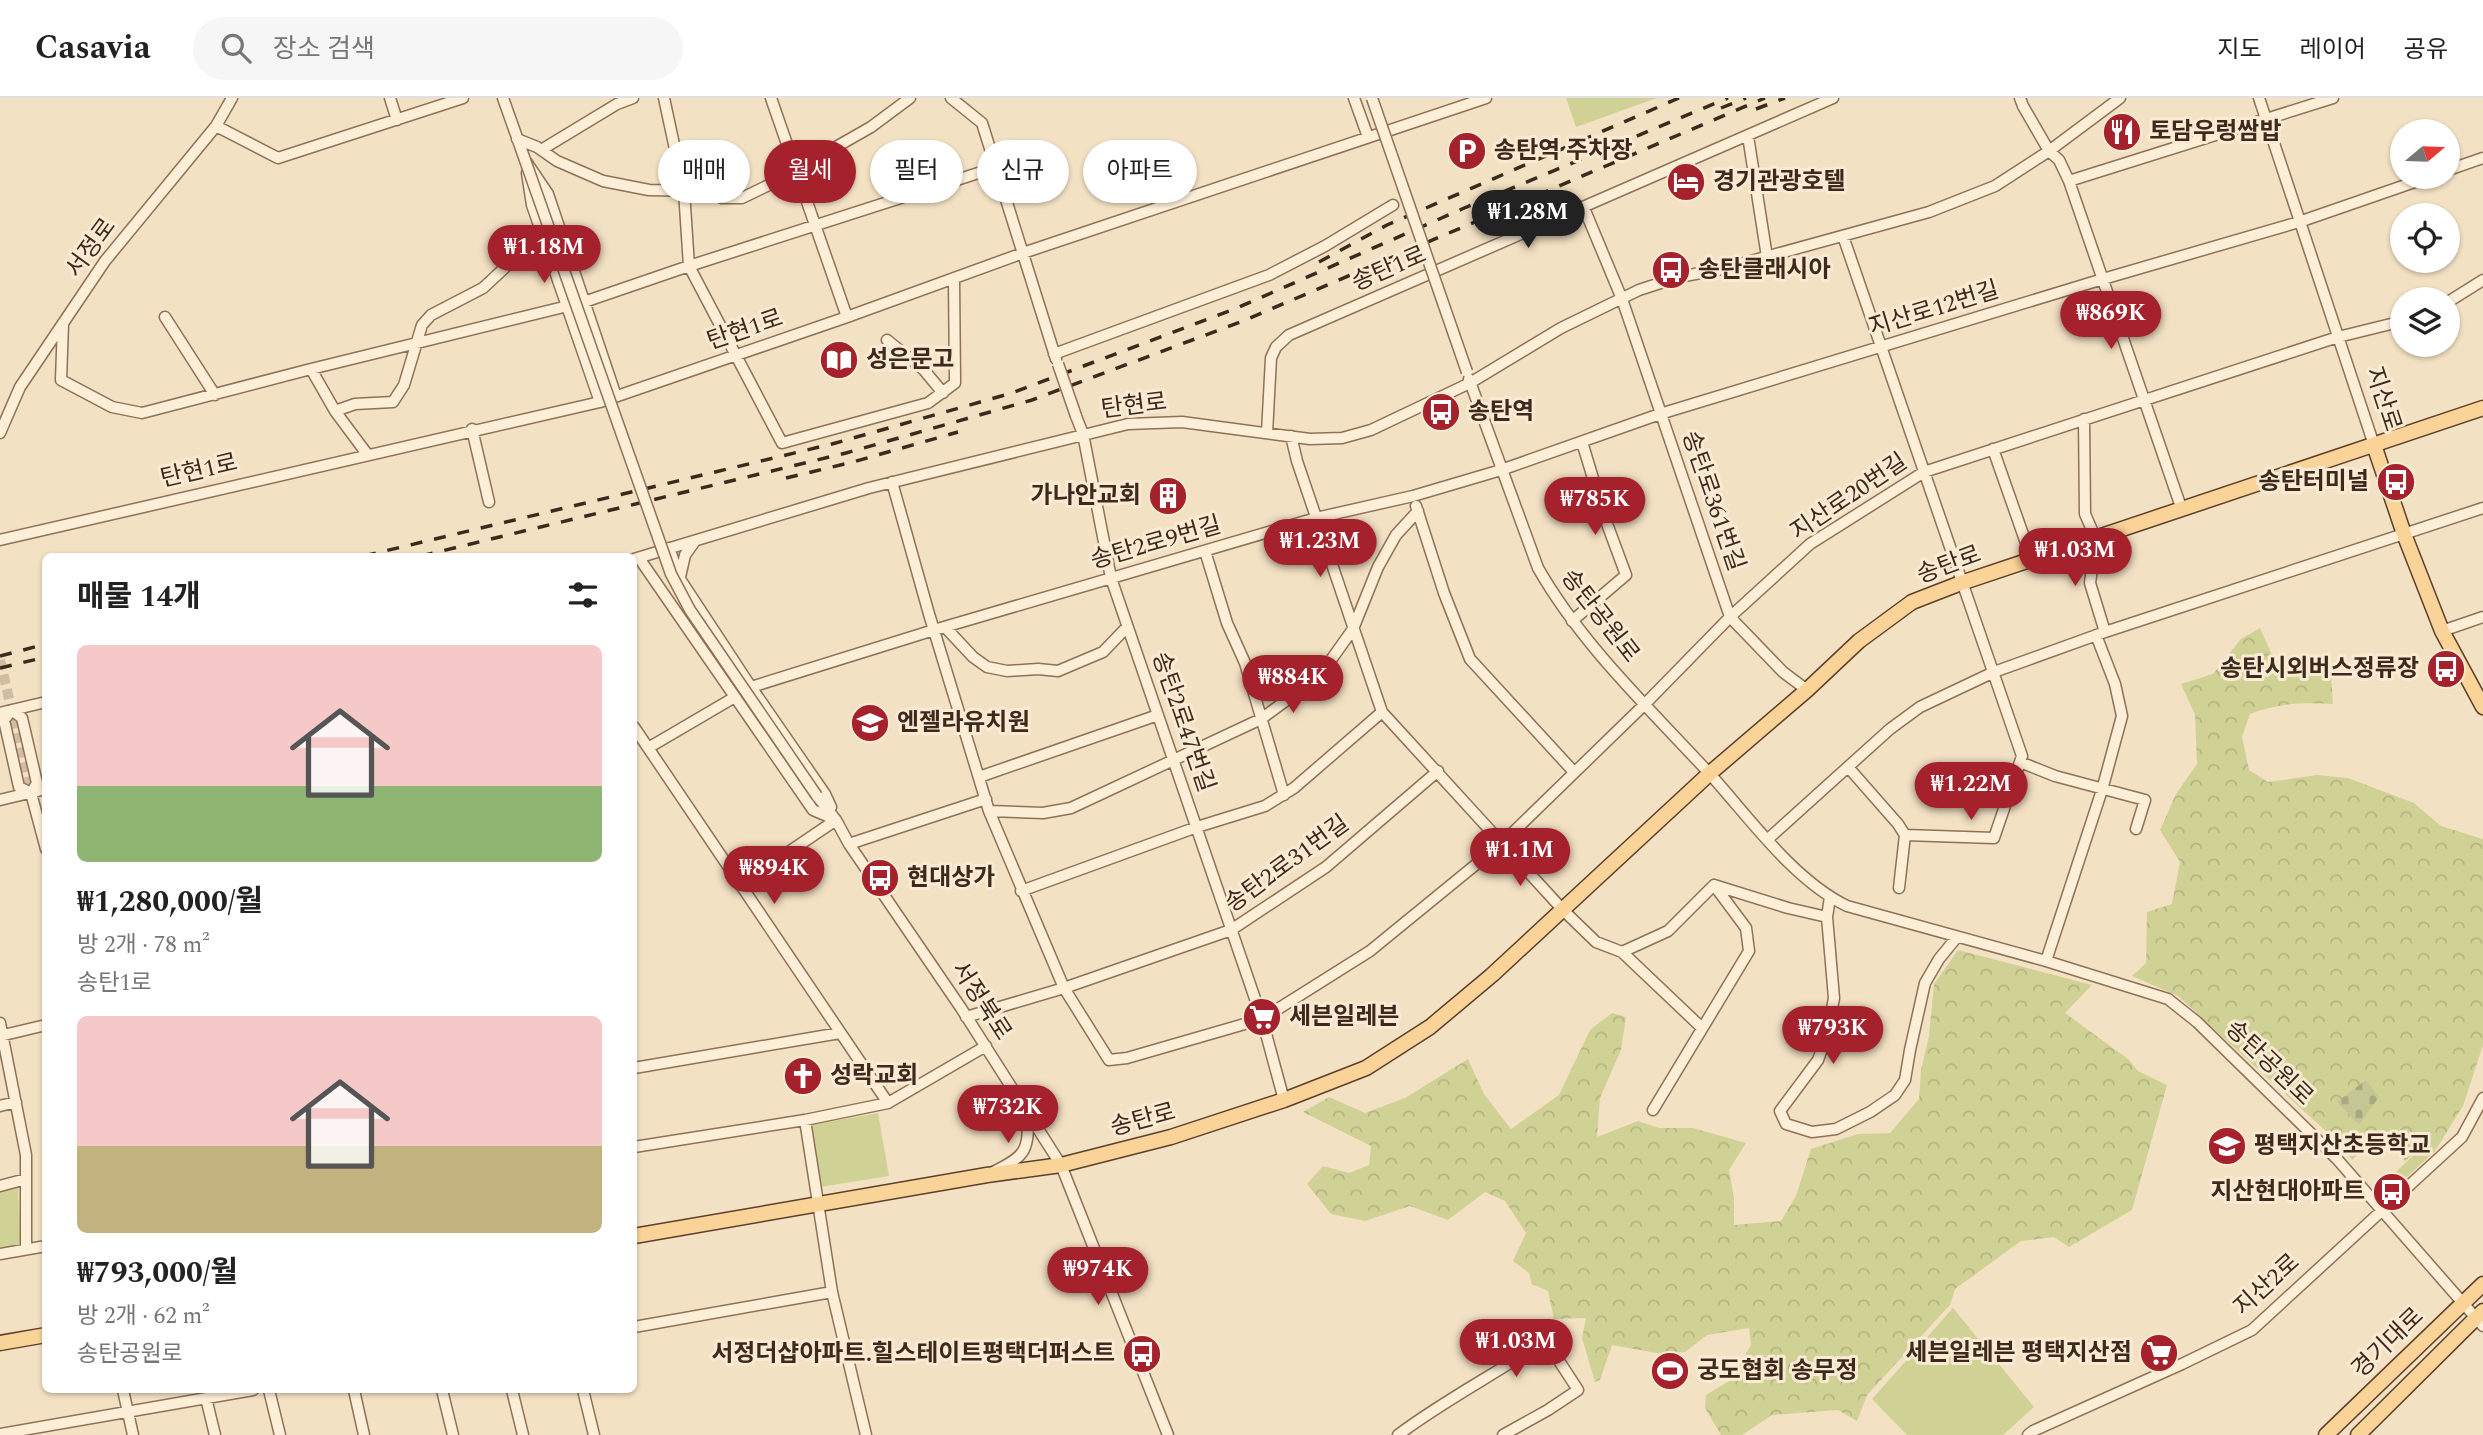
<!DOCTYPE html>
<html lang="ko">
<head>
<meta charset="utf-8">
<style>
	body { margin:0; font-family:Spectral,"Noto Sans KR",serif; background:#f6f6f6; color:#222; height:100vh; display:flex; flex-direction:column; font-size:26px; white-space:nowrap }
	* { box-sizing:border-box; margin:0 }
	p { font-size:23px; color:#767676 }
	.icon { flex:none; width:38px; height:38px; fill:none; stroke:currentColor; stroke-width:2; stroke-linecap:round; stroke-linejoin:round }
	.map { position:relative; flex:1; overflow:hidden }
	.sheet { position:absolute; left:42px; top:455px; width:595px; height:840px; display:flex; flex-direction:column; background:#fff; border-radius:10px; box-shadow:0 2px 5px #0004 }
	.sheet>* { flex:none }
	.banner { position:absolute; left:658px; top:42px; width:665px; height:63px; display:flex; gap:14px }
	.needle { width:46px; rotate:71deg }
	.buttons { position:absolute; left:2390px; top:21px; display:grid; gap:14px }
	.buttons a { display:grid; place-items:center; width:70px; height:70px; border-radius:50%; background:#fff; box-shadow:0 2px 5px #0004; font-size:35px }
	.price { position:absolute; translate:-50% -60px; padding:0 16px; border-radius:24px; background:#a5212c; color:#fff; font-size:23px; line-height:46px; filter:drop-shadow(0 2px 4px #0008) }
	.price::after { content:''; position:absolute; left:50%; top:42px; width:21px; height:16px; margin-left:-10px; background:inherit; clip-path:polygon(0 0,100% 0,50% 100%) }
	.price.selected { background:#222; color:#fff }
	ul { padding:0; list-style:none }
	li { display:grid; align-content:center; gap:14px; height:371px; padding:0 35px }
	li span { display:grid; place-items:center; height:217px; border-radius:10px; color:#555 }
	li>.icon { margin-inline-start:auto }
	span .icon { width:126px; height:126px; fill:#fffc; stroke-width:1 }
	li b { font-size:30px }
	h2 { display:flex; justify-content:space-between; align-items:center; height:84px; padding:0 35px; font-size:30px }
	.chip { padding:0 24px; border-radius:32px; background:#fff; box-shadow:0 2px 5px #0004; font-size:24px; line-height:63px }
	.chip.selected { background:#a5212c; color:#fff }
	header { display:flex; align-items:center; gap:42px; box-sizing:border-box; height:98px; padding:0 35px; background:#fff; border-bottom:2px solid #e0e0e0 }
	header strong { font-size:33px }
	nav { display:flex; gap:38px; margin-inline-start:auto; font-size:24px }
	.search { width:490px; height:63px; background:#f6f6f6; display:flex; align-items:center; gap:18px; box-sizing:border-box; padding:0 24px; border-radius:38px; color:#767676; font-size:26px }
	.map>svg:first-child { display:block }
</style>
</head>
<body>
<header>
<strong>Casavia</strong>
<div class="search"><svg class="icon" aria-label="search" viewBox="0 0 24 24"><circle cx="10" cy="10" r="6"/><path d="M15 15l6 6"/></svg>장소 검색</div>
<nav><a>지도</a><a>레이어</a><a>공유</a></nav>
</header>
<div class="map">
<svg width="2483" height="1337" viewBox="0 0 2483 1337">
	<defs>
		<pattern id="forest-crowns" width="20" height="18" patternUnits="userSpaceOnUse" patternTransform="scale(1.75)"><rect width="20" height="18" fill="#d0d295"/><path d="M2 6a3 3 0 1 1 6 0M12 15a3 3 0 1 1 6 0" fill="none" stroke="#b4b480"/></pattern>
		<pattern id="cemetery-stones" width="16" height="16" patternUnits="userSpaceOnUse" patternTransform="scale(1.75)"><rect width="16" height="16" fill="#c4c695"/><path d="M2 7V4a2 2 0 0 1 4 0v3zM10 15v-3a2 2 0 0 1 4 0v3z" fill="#a9aa80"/></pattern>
	</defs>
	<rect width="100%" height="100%" fill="#f3e1c3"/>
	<path fill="url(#forest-crowns)" d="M 2260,530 L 2275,564 L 2312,567 L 2331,576 L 2333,606 C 2303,604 2279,605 2250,616 L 2242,639 L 2249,672 L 2268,684 L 2317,677 L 2348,680 L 2414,705 L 2441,728 L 2483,741 L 2483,947 L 2463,1008 L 2435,1053 L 2428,1043 L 2405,1063 L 2384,1032 L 2352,1062 L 2340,1046 L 2178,898 L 2132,878 L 2146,865 L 2147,814 L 2172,806 L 2180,764 L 2160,732 L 2176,696 L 2197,666 L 2195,617 L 2181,586 L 2213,576 L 2241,541 Z
		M 1958,852 L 2092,887 L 2065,915 L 2128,961 L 2138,973 L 2167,987 L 2132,1112 L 2069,1149 L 2054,1139 L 2021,1143 L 1955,1191 L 1950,1207 L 1867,1297 L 1857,1323 L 1838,1312 L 1772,1317 L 1742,1337 L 1721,1337 L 1705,1310 L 1706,1297 L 1731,1282 L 1751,1247 L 1749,1230 L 1707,1237 L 1685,1254 L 1662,1256 L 1612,1247 L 1600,1282 L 1595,1284 L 1582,1240 L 1586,1220 L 1554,1221 L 1548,1193 L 1532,1186 L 1529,1175 L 1513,1163 L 1526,1135 L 1505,1103 L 1485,1094 L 1448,1122 L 1410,1108 L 1365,1123 L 1331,1116 L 1307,1086 L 1323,1068 L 1349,1075 L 1369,1067 L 1371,1048 L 1303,1014 L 1329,999 L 1365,1015 L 1405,1000 L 1468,961 L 1484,996 L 1511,1031 L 1559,997 L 1590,932 L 1612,915 L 1626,919 L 1621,952 L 1600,1000 L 1597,1039 L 1638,1023 L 1659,1030 L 1693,1030 L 1746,1045 L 1729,1072 L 1734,1100 L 1734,1127 L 1781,1123 L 1796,1098 L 1811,1051 L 1858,1036 L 1890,1035 L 1919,1001 L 1921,972 L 1929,938 L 1934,886 Z"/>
	<path fill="url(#cemetery-stones)" d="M 2366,982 L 2379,999 L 2359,1027 L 2337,1004 Z"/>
	<path fill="#d0d295" d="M 1566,0 L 1657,0 L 1576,29 Z
		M 878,1015 L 889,1078 L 820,1089 L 811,1027 Z
		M 2428,1043 L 2435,1053 L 2383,1101 L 2375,1094 Z
		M 18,1087 L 20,1147 L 0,1150 L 0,1092 Z
		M 1953,1210 L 2034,1309 L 2003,1337 L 1907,1337 L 1872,1301 Z"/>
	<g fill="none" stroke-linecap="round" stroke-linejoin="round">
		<path stroke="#cfbca2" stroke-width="10" stroke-dasharray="10 5" stroke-linecap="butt" d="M 0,562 L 31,695"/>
		<g stroke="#8f7157" stroke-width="13">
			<path id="minor" d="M 390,0 L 397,22
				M 503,0 L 525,62 L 548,96 L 616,298
				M 664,0 L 684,93 L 689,168 L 782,345 L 928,305 L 955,285 L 954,181
				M 771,0 L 847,219
				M 951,0 L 982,25 L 1056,261
				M 1354,0 L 1368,39
				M 2020,0 L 2023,8 L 2049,53 L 2059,62 L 2069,83 L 2182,412
				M 2259,0 L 2374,347
				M 216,28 L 278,60 L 463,0
				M 1748,38 L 1767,159
				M 517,41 L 537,49 L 557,63 L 603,83 L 649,92 L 706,93 L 722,100 L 742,100 L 773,85 L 871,29 L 910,0
				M 541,52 L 617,6 L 633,0
				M 2448,72 L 2483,60
				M 527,75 L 532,107 L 600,304
				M 2069,83 L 2333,0
				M 1584,110 L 1622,201 L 1730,519 L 1783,574 L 1807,592
				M 1843,138 L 2022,658 L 1994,740 L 1905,737 L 1898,726 L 1848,669
				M 2448,204 L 2483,182
				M 165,219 L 215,297
				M 63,226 L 61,282 L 112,309 L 142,315 L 311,271 L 335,313 L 355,306 L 393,304 L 404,287 L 422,227 L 431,217 L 483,190 L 526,150 L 544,143
				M 887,242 L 924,272 L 943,295
				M 1054,256 L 1269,177 L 1325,148 L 1393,107
				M 311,271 L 584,204 L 689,168 L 997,69
				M 1469,281 L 1538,470 C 1582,547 1649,610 1709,675 C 1749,719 1793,782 1847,808 L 2046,863 L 2168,901 L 2197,924 L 2337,1061 L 2483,1228
				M 335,313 L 367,356
				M 1076,318 L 1083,336 L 1111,480 L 1262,921 L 1284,1002
				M 2084,321 L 2085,416 L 2096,441 L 2090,485 L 2105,534
				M 472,331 L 489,404
				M 0,335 L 20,289 L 105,163 L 216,28 L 232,0
				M 1267,335 L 1271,260 L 1276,249 L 1289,237 L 1833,0
				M 1291,338 L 1297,363 L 1382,614 L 1563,812 L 1596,844 L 1622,854 L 1668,833 L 1714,787 L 1746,830 L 1749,853 L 1653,1012
				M 1993,351 L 2032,462
				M 892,384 L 929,516 L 989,713 L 1064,890 L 1109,962 L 1127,960 L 1262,921 L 1370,853 L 1501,746 L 1645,606 L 1730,519 L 1810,446 L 1924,374 L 2338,239 L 2403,223
				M 1416,408 L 1444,495 L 1470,561 L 1574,674
				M 0,442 L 600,304 L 847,219 L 1023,155 L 1486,0
				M 669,450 L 680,481 L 751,589 L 825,696 L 831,709
				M 1205,453 L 1227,525 L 1245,565 L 1284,697
				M 639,460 L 813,712 L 834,721
				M 634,461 L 869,390 L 1128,326 L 1182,324 L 1310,341 L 1342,340 L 1371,332 L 1470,285 L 1561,230 L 1639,192 L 1679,179 L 1722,171 L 1929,114 L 1995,88 L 2049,53 L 2120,0
				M 680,479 L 685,457 L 695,443
				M 1572,523 L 1626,477 L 1606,423 L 1582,344
				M 945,529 L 973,559 L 987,569 L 1007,573 L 1038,571 L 1058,573 L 1103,554 L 1127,529
				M 2442,533 L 2483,519
				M 751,589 L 934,532 L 1316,420 L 1413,398 L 1501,372 L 1660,316 L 2103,181 L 2299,124 L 2429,79
				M 0,615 L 46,604
				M 634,629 L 888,1005
				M 648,650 L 735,599
				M 2020,664 L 2055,678 L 2145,702 L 2136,731
				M 979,679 L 1158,617
				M 31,695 L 19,689 L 4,622 L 12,612 L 22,620 L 37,685 L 31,695 L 46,751
				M 817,698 L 836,722 L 849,746 L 961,910 L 1061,1067 L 1168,1337
				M 0,702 L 46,691
				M 989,713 L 1043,715 L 1071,710 L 1261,621 L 1310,585 L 1321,576 L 1353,531 L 1378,469 L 1396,437 L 1418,413
				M 1768,741 L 1890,631 L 1920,609 L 1994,574 L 2105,534 L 2483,410
				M 849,746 L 986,701
				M 740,787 L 836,722
				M 1714,787 L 1788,810 L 1827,819
				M 1899,790 L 1905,737
				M 1021,793 L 1197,729 L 1265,708 L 1294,690 L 1382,614
				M 1830,799 L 1827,819 L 1834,900 L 1827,937 L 1818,962 L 1780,1013 L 1786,1026 L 1812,1034 L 1836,1031 L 1870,1014 L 1895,997 L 1905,982 L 1910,952 L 1925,885 L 1939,861 L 1957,839
				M 1622,854 L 1701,929
				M 2046,863 L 2102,692 L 2122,618 L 2115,586 L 2096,537
				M 966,919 L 1064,890 L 1231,832 L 1326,769 L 1438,673
				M 0,925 L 26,1057 L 26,1151
				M 0,938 L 46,927
				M 634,970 L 840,935
				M 0,1008 L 16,1004
				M 805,1022 L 832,1194 L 866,1337
				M 634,1049 L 805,1022 L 888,1005 L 986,948
				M 995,1073 C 1028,1057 1028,1051 1028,1016
				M 0,1088 L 26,1081
				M 0,1156 L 46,1148
				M 634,1229 L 832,1194
				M 123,1292 L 133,1337
				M 269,1292 L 280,1337
				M 354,1292 L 364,1337
				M 442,1292 L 453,1337
				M 512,1292 L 523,1337
				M 583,1292 L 594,1337
				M 206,1300 L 215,1337
				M 0,1336 L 253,1292
				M 1398,1337 C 1443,1303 1494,1277 1541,1245 L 1550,1249 L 1578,1292 L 1548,1312 L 1503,1337
				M 2028,1337 L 2033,1333 L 2182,1266 L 2252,1232 L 2462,1039 L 2483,1000"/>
		</g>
		<g stroke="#5d3f2c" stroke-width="17">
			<path id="major" d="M 2374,347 L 2404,436 L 2442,533 L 2483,609
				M 634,1138 L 987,1077 L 1061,1067 L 1171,1039 L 1284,1002 L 1366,970 L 1430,929 L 1492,877 L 1709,676 L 1807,592 L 1859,543 L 1912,504 L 1961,485 L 2483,310
				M 0,1245 L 46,1237
				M 2326,1337 L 2483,1186
				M 2358,1337 L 2483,1213"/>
		</g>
		<use href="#minor" stroke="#fceed7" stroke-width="10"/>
		<use href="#major" stroke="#f9d397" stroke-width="14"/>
		<path stroke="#3e2a1d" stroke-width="3.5" stroke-dasharray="12 12" stroke-linecap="butt" d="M 1721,10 L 1746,0
			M 1756,11 L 1785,0
			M 1319,164 L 1387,127 L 1679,0
			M 786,380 L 853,364 L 958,334
			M 364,458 L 832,346 L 1012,295 L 1237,210 L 1462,111 L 1728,0
			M 421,458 L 846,355 L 1032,302 L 1243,223 L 1765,0
			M 0,558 L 46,546
			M 0,570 L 46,559"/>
		<g stroke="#8f7157" stroke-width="13" stroke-linecap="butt">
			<path id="minor-bridge" d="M 1372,0 L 1467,274
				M 525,62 L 671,476 L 690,512 L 817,698
				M 1058,266 L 1076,318"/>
		</g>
		<use href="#minor-bridge" stroke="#fceed7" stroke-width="10"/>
	</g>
	<defs>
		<g id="restaurant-disc" transform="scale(2.0125)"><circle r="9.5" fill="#a5212c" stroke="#f9ebd3"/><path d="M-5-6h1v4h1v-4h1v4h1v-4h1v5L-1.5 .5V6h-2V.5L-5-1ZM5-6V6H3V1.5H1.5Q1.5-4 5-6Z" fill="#fff"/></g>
		<g id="parking-disc" transform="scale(2.0125)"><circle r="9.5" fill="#a5212c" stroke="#f9ebd3"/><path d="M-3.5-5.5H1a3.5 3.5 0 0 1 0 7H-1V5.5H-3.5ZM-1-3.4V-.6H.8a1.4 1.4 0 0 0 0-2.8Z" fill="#fff"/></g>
		<g id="hotel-disc" transform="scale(2.0125)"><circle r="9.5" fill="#a5212c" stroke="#f9ebd3"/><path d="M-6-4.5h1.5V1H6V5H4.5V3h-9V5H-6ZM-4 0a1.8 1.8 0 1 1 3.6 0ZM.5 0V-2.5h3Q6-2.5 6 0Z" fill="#fff"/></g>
		<g id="bus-disc" transform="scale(2.0125)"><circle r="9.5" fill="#a5212c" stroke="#f9ebd3"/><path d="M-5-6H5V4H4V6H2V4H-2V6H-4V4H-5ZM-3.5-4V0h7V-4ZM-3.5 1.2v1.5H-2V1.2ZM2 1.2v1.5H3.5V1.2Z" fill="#fff"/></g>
		<g id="library-disc" transform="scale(2.0125)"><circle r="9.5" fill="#a5212c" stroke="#f9ebd3"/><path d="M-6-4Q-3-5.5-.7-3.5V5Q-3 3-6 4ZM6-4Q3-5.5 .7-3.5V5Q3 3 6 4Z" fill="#fff"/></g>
		<g id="building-disc" transform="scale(2.0125)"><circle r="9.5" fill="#a5212c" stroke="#f9ebd3"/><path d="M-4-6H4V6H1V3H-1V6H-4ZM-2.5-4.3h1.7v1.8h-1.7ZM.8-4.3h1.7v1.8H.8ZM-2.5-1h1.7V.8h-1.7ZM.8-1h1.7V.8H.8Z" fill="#fff"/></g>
		<g id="school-disc" transform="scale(2.0125)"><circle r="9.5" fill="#a5212c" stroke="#f9ebd3"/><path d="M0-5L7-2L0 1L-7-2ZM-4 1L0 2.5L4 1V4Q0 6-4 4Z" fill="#fff"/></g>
		<g id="supermarket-disc" transform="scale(2.0125)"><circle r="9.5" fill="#a5212c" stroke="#f9ebd3"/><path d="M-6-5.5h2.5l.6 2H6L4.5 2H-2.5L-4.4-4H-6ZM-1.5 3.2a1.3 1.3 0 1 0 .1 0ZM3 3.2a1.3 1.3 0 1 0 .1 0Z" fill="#fff"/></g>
		<g id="church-disc" transform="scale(2.0125)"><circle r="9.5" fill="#a5212c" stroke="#f9ebd3"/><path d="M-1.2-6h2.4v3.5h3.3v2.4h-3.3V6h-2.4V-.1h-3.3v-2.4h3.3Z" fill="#fff"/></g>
		<g id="stadium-disc" transform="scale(2.0125)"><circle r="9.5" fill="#a5212c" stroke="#f9ebd3"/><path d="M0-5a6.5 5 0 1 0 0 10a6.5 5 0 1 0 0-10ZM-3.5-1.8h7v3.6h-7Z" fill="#fff"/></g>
	</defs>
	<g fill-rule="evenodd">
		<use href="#restaurant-disc" x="2122" y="34"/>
		<use href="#parking-disc" x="1467" y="53"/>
		<use href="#hotel-disc" x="1686" y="84"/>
		<use href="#bus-disc" x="1671" y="172"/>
		<use href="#library-disc" x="839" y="262"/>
		<use href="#bus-disc" x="1441" y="314"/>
		<use href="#bus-disc" x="2396" y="384"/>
		<use href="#building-disc" x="1168" y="398"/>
		<use href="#bus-disc" x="2446" y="571"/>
		<use href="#school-disc" x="870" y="625"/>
		<use href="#bus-disc" x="880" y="780"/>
		<use href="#supermarket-disc" x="1262" y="919"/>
		<use href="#church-disc" x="803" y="978"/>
		<use href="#school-disc" x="2227" y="1048"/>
		<use href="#bus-disc" x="2392" y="1094"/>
		<use href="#supermarket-disc" x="2159" y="1255"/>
		<use href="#bus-disc" x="1142" y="1256"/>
		<use href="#stadium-disc" x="1670" y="1273"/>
	</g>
	<g text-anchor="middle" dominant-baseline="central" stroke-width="6" stroke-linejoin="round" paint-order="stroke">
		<g font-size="24" font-weight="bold" fill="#3e2a1d" stroke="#f9ebd3" text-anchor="start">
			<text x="2149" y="34">토담우렁쌈밥</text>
			<text x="1494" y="53">송탄역 주차장</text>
			<text x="1713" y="84">경기관광호텔</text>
			<text x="1698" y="172">송탄클래시아</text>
			<text x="866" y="262">성은문고</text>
			<text x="1468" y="314">송탄역</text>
			<text x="2369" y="384" text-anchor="end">송탄터미널</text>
			<text x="1141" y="398" text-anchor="end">가나안교회</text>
			<text x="2419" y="571" text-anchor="end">송탄시외버스정류장</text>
			<text x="897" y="625">엔젤라유치원</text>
			<text x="907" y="780">현대상가</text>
			<text x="1289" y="919">세븐일레븐</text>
			<text x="830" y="978">성락교회</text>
			<text x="2254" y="1048">평택지산초등학교</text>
			<text x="2365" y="1094" text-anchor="end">지산현대아파트</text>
			<text x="2132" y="1255" text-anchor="end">세븐일레븐 평택지산점</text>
			<text x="1115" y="1256" text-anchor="end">서정더샵아파트.힐스테이트평택더퍼스트</text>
			<text x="1697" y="1273">궁도협회 송무정</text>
		</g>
		<g font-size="24" fill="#3e2a1d" stroke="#f9ebd3">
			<text transform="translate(91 150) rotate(-54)">서정로</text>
			<text transform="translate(1389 171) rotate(-23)">송탄1로</text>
			<text transform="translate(1934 211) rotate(-17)">지산로12번길</text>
			<text transform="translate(745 232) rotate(-19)">탄현1로</text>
			<text transform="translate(2383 301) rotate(72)">지산로</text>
			<text transform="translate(1134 308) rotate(-7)">탄현로</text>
			<text transform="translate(199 373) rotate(-13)">탄현1로</text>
			<text transform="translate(1849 399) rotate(-34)">지산로20번길</text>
			<text transform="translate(1713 403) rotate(71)">송탄로361번길</text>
			<text transform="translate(1156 445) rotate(-16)">송탄2로9번길</text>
			<text transform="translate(1949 467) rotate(-20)">송탄로</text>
			<text transform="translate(1600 518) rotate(52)">송탄공원로</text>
			<text transform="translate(1183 624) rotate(71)">송탄2로47번길</text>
			<text transform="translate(1287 766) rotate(-36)">송탄2로31번길</text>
			<text transform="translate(981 903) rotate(57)">서정북로</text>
			<text transform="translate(2269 965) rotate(44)">송탄공원로</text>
			<text transform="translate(1143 1022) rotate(-15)">송탄로</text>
			<text transform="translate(2267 1187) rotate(-42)">지산2로</text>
			<text transform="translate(2388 1245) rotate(-44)">경기대로</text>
		</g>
	</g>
</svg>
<div class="buttons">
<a><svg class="needle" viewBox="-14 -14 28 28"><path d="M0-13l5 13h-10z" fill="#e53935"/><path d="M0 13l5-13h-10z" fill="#767676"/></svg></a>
<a><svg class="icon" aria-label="locate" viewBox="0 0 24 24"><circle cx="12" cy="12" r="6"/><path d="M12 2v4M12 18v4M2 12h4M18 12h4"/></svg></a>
<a><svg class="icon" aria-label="layers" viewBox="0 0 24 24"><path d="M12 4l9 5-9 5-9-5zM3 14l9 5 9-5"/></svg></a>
</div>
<b class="price selected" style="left:1528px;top:152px">₩1.28M</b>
<b class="price" style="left:544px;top:187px">₩1.18M</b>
<b class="price" style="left:2111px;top:253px">₩869K</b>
<b class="price" style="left:1595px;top:439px">₩785K</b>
<b class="price" style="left:1320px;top:481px">₩1.23M</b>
<b class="price" style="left:2075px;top:490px">₩1.03M</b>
<b class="price" style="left:1293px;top:617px">₩884K</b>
<b class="price" style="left:1971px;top:724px">₩1.22M</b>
<b class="price" style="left:1520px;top:790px">₩1.1M</b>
<b class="price" style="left:774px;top:808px">₩894K</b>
<b class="price" style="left:1833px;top:968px">₩793K</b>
<b class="price" style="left:1008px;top:1047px">₩732K</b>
<b class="price" style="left:1098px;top:1209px">₩974K</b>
<b class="price" style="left:1516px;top:1281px">₩1.03M</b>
<div class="banner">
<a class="chip">매매</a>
<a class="chip selected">월세</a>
<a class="chip">필터</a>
<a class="chip">신규</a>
<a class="chip">아파트</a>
</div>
<section class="sheet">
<h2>매물 14개<svg class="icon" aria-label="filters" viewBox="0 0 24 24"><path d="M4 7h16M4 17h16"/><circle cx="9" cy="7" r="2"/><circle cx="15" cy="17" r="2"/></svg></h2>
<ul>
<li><span style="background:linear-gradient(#f6c9c9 65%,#8fb573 0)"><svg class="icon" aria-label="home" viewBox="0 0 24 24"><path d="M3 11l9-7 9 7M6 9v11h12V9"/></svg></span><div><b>₩1,280,000/월</b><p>방 2개 · 78 m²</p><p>송탄1로</p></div></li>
<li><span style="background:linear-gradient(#f6c9c9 60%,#c2b280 0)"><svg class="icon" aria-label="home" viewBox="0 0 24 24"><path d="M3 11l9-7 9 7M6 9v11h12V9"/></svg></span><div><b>₩793,000/월</b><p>방 2개 · 62 m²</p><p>송탄공원로</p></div></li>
</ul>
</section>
</div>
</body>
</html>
